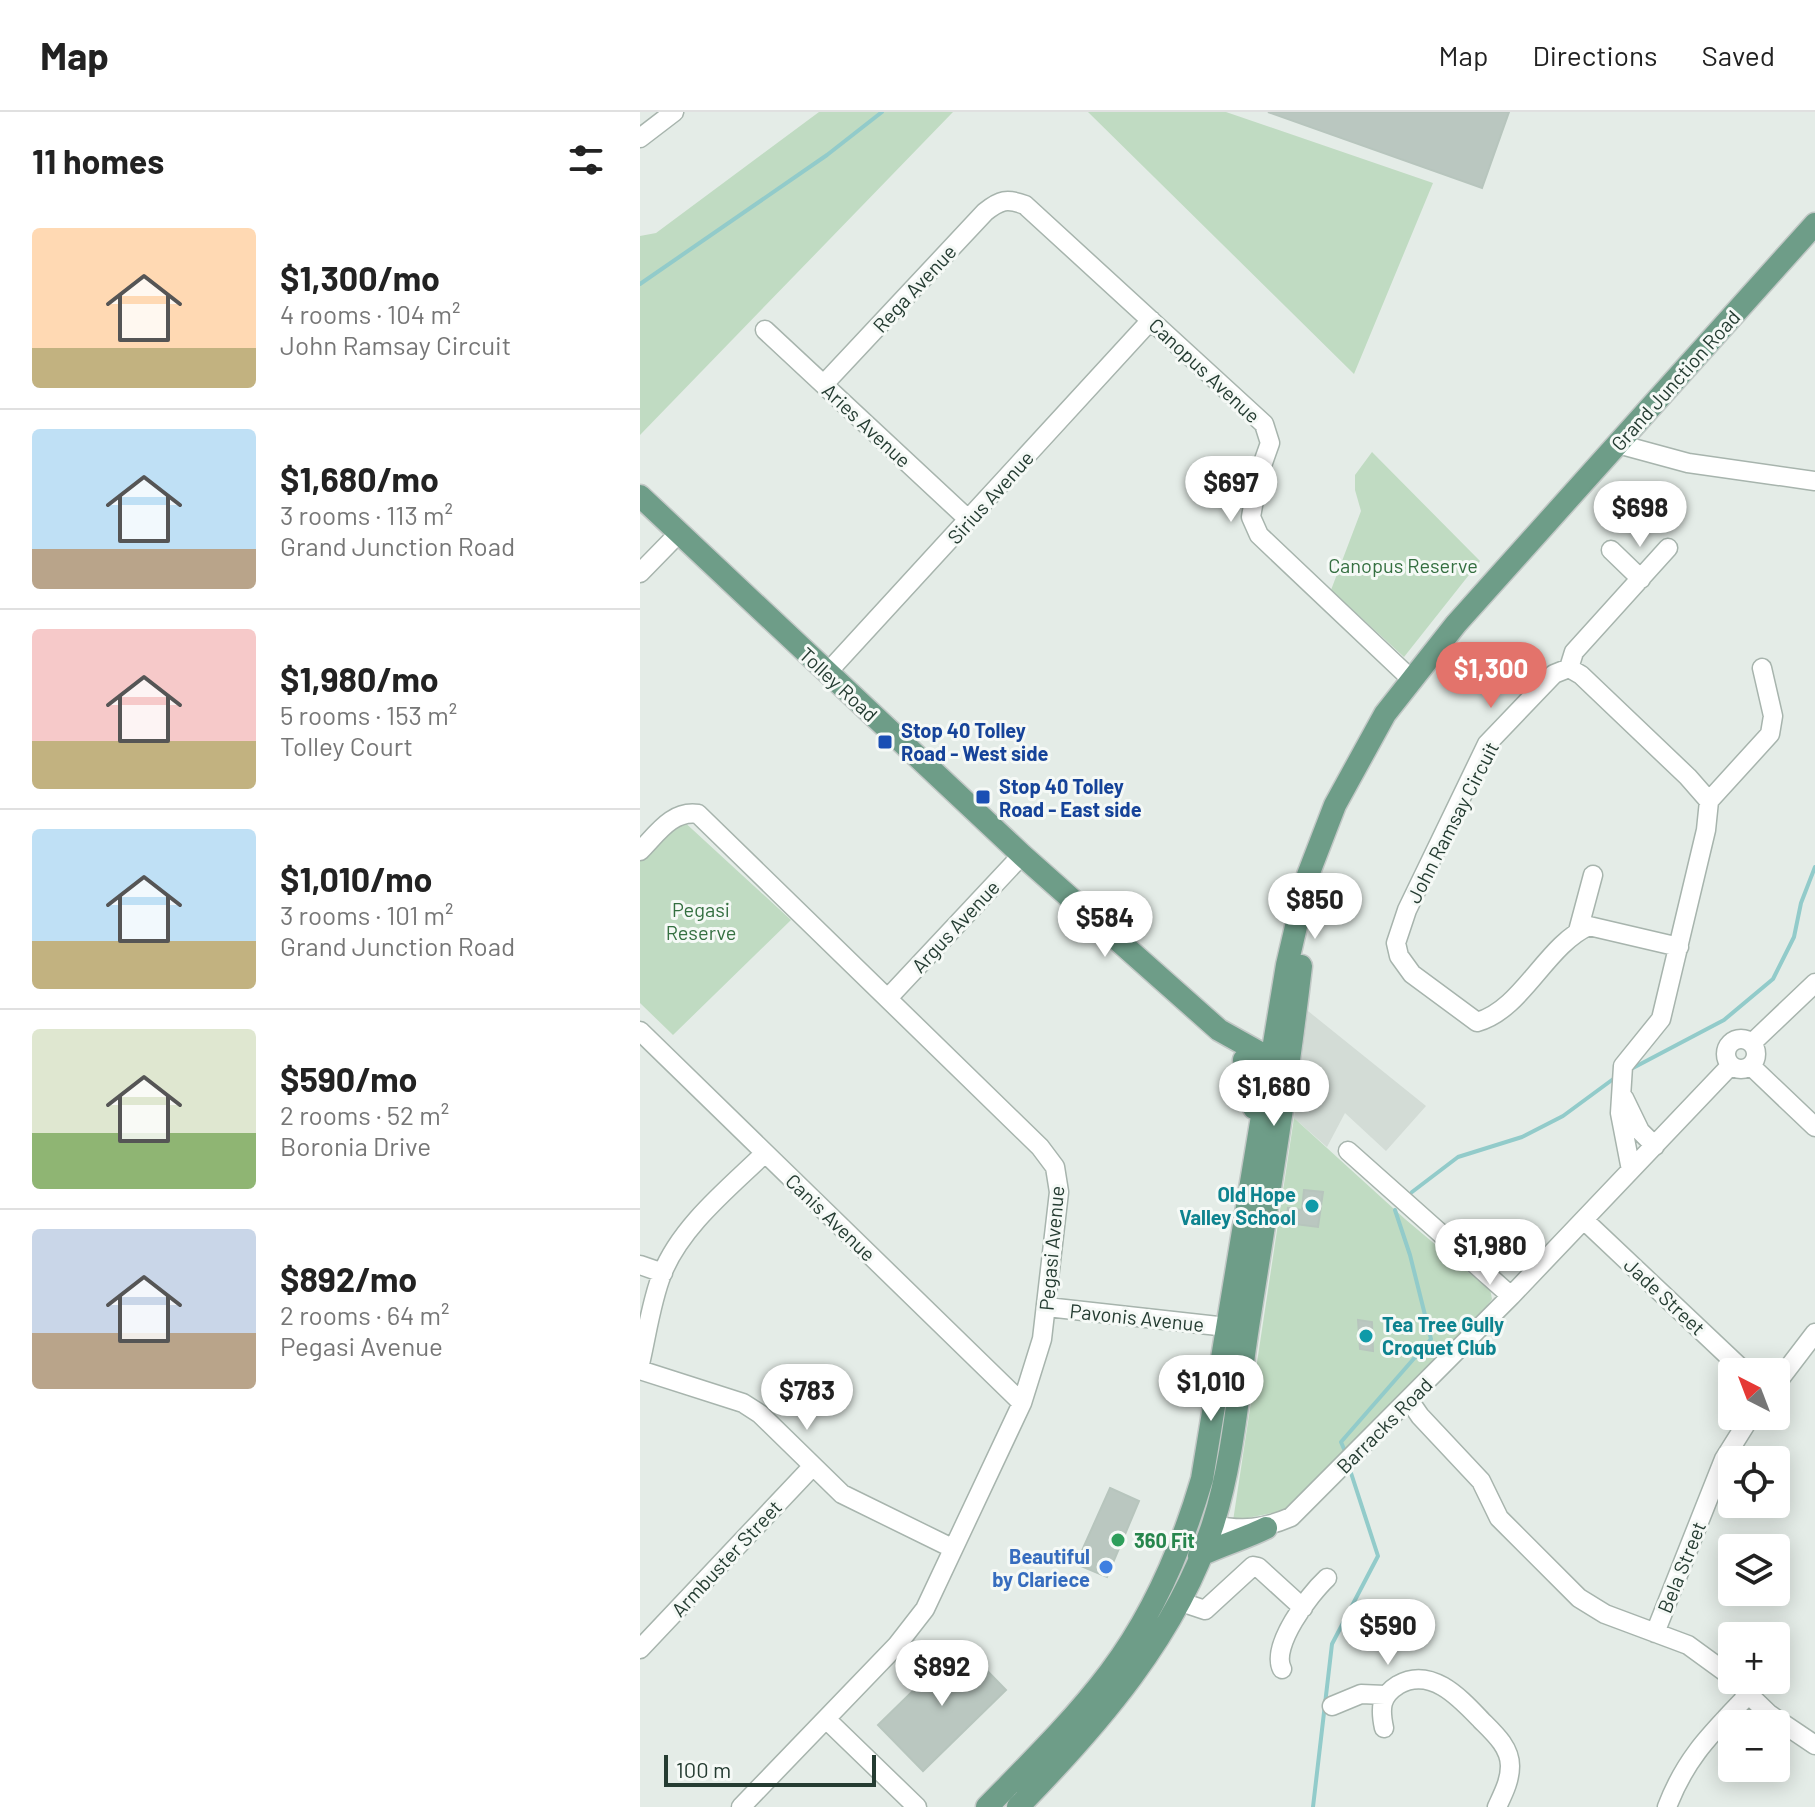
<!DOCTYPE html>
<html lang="en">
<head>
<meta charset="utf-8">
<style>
	body { margin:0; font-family:Barlow,sans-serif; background:#f2f2f2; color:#222; height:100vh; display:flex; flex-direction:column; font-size:30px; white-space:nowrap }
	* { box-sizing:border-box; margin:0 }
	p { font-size:26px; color:#767676 }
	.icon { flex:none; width:44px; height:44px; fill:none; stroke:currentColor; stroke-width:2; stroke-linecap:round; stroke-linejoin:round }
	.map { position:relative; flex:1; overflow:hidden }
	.panel { display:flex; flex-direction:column; background:#fff; width:640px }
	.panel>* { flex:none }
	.needle { width:52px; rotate:318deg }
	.controls { position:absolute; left:1078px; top:1246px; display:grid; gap:16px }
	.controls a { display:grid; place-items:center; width:72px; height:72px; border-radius:8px; background:#fff; box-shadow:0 4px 20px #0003; font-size:40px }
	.scale { position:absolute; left:24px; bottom:20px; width:212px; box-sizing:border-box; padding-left:8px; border:4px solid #253c32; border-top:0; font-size:22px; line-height:28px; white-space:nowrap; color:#253c32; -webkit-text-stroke:6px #f5f9f6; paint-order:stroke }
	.price { position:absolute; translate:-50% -68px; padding:0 18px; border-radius:28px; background:#fff; color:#222; font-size:26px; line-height:52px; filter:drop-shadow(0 2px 4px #0008) }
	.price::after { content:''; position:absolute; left:50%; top:48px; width:24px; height:18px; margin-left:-12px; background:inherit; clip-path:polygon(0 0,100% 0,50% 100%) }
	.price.active { background:#e3736b; color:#fff }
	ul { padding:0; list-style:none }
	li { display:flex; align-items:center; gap:24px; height:200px; padding:0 32px }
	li+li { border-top:2px solid #e0e0e0 }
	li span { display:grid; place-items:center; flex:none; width:224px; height:160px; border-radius:8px; color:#555 }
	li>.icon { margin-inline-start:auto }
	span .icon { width:96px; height:96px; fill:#fffc; stroke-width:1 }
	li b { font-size:34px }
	h2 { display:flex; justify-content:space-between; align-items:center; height:96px; padding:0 32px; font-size:34px }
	header { display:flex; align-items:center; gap:48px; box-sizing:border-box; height:112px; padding:0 40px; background:#fff; border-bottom:2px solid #e0e0e0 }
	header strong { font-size:38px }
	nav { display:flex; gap:44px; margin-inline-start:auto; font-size:28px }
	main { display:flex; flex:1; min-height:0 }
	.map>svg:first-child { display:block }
</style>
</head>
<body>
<header>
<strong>Map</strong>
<nav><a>Map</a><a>Directions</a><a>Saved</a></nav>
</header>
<main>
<section class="panel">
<h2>11 homes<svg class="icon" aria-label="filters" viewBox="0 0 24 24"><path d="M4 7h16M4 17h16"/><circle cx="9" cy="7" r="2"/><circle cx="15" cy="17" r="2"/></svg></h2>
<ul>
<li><span style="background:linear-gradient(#ffd9b3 75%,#c2b280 0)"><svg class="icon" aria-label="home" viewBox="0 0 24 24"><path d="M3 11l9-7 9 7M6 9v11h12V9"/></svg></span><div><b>$1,300/mo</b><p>4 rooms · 104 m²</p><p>John Ramsay Circuit</p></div></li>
<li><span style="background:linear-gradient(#bfe0f5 75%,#b9a48a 0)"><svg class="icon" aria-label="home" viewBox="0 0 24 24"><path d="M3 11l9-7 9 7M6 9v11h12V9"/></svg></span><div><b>$1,680/mo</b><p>3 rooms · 113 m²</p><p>Grand Junction Road</p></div></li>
<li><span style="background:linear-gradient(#f6c9c9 70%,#c2b280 0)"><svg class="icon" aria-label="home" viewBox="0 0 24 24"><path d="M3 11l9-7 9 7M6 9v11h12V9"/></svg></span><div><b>$1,980/mo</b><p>5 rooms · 153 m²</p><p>Tolley Court</p></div></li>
<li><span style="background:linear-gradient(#bfe0f5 70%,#c2b280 0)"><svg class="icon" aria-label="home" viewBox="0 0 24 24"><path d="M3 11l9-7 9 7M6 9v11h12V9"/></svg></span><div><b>$1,010/mo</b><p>3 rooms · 101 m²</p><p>Grand Junction Road</p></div></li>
<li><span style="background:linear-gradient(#dfe7d0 65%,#8fb573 0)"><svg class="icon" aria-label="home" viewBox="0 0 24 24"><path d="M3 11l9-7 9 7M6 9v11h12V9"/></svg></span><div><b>$590/mo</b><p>2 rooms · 52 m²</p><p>Boronia Drive</p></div></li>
<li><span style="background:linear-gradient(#c9d6e8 65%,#b9a48a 0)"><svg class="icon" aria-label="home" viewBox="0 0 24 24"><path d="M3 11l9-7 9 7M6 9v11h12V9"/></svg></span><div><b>$892/mo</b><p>2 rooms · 64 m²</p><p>Pegasi Avenue</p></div></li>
</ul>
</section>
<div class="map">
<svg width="1175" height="1695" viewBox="0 0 1175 1695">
	<rect width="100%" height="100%" fill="#e4ece7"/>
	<path fill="#d3dcd6" d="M 668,899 L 786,994 L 746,1039 L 705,1001 L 687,1035 L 654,1006 Z"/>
	<path fill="#c0dbc2" d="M 179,0 L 313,0 L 0,323 L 0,124 L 16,121 Z
		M 448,0 L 586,0 L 793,71 L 714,262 Z
		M 732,340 L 840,449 L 764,545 L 691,478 L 721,399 L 715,378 L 715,363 Z
		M 40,706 L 151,808 L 33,923 L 0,891 L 0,748 Z
		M 654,1006 L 765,1107 L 834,1165 C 848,1168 850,1173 852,1187 L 841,1202 L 647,1398 L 593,1409 Z"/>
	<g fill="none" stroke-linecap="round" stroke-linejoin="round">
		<path stroke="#92cbca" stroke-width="4" d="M 0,172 L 187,43 L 242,0
			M 991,957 L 1084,908 L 1133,867 L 1154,825 L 1161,791 L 1175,755
			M 772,1080 L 818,1045 L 882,1025 L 923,1004 L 976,965
			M 704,1337 L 701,1330 L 791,1227 L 770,1143 L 755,1098
			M 673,1695 L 692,1532 L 738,1444 L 711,1361"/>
	</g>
	<path fill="#bac7c0" stroke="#b7c5bd" stroke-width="2" d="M 628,0 L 869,0 L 842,76 Z
		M 664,1078 L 683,1080 L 678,1115 L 646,1111 L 648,1096 L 662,1098 Z
		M 718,1208 L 732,1210 L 733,1239 L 720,1237 Z
		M 470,1376 L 499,1389 L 467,1465 L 436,1452 Z
		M 321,1532 L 366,1578 L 283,1659 L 238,1613 Z"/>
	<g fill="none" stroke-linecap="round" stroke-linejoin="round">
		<g stroke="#a7b4ad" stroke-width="21">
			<path id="minor" d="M 0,26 L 34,0
				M 125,218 L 329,408
				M 184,272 L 345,100 C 360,88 367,86 385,93 L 624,312 L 630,331 L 618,365 L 611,405 L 619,423 L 771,567
				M 978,332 L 1048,351 L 1175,369
				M 971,438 L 1001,467
				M 0,461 L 39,421
				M 929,556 L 934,540 L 1028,436
				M 187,561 L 511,208
				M 1069,689 L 1130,622 L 1133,604 L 1122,556
				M 0,739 C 17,722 32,698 58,702 L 400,1035 L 415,1055 L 419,1080 L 402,1227 L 382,1291 L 285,1497 L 257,1533 L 101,1695
				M 938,819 L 953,763
				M 248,886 L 382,743
				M 0,919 L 382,1291
				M1086 942a15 15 0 1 1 30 0a15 15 0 1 1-30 0Z
				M 1112,931 L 1175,871
				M 1111,954 L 1175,1015
				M 984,986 L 1000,1019 L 1015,1034
				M 708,1039 L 871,1184
				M 991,1058 L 980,1001 L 983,954 L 1021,907 L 1066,718 L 1069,689 L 1048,665 L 941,563 L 929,556 L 914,562 L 847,632 L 767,798 L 756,831 L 759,844 L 772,862 L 837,910 C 882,898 906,833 949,814 L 1039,835
				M 944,1108 L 1105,1260
				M 0,1153 L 23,1161
				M 407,1195 L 587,1215
				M 0,1252 C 7,1222 11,1190 22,1162 C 41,1114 89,1076 125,1041
				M 0,1258 L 103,1291 L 120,1302 L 202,1382 L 312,1436
				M 1136,1272 L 1175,1221
				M 769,1288 L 780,1304 L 841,1369 L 859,1406 L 939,1486 L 965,1502 L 1048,1533 L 1092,1565
				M 573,1413 C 603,1419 623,1417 651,1405 L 871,1184 L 1091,953
				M 538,1489 L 565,1498 L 613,1454 L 618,1455 L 663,1496
				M 1015,1521 L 1084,1347 L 1111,1304
				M 0,1537 L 172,1355
				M 642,1557 C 630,1534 670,1482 687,1466
				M 1102,1576 L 1129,1602 L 1175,1633
				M 692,1594 L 721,1582 L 745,1583
				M 186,1607 L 277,1695
				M 744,1616 C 740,1597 740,1584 758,1573 C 791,1554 820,1586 841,1608 C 854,1621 870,1635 870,1654 C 870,1669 863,1682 857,1695
				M 1027,1695 C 1046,1645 1072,1621 1108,1583"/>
		</g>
		<g stroke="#c2c8c6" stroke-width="25">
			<path id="major" d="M 0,384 L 382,743 L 579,918 L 622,942 L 631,953
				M 604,948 L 615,971 L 614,996
				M 559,1444 C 581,1433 604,1427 626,1416
				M 347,1695 C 389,1652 434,1608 470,1560 C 513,1503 542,1435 562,1367 L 647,853 L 668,763 L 695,693 L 745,602 L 816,512 L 1175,112
				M 378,1695 C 458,1613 537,1523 573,1412 C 593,1349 598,1280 608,1215 C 627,1094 647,975 661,854"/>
		</g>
		<use href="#minor" stroke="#fff" stroke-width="18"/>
		<use href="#major" stroke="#6e9d88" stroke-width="22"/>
	</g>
	<g fill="#1a4fb4" stroke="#f5f9f6" stroke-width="3">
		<rect x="237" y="622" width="16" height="16" rx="4"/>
		<rect x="335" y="677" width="16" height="16" rx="4"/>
	</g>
	<g fill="#0f9aa8" stroke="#f5f9f6" stroke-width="3">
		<circle cx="672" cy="1094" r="8"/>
		<circle cx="726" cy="1224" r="8"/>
	</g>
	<circle fill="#2e9e5b" stroke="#f5f9f6" stroke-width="3" cx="478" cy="1428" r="8"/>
	<circle fill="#3f7fe0" stroke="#f5f9f6" stroke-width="3" cx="466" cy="1455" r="8"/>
	<g text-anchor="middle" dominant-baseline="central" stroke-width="6" stroke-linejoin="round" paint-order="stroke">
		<g font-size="20" fill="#253c32" stroke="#f5f9f6">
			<text transform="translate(274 176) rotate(-47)">Rega Avenue</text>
			<text transform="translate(565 258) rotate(43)">Canopus Avenue</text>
			<text transform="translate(1035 268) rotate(-48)">Grand Junction Road</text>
			<text transform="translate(227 313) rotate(43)">Aries Avenue</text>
			<text transform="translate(350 385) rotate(-48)">Sirius Avenue</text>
			<text transform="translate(199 572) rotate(43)">Tolley Road</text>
			<text transform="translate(812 710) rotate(-63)">John Ramsay Circuit</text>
			<text transform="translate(315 814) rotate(-47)">Argus Avenue</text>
			<text transform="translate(191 1105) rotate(44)">Canis Avenue</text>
			<text transform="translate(411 1136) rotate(-85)">Pegasi Avenue</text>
			<text transform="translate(1025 1184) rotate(43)">Jade Street</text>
			<text transform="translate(497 1205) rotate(6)">Pavonis Avenue</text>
			<text transform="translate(744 1313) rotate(-45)">Barracks Road</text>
			<text transform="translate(86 1446) rotate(-47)">Armbuster Street</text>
			<text transform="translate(1041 1455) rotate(-68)">Bela Street</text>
		</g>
		<g font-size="20" fill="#346f40" stroke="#f5f9f6">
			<text x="763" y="453">Canopus Reserve</text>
			<text x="61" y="797">Pegasi<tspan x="61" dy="23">Reserve</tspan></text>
		</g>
		<g font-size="20" font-weight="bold" fill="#164399" stroke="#f5f9f6" text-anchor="start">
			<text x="261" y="618">Stop 40 Tolley<tspan x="261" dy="23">Road - West side</tspan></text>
			<text x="359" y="674">Stop 40 Tolley<tspan x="359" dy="23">Road - East side</tspan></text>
		</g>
		<g font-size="20" font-weight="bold" fill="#0d838f" stroke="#f5f9f6" text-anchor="end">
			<text x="656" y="1082">Old Hope<tspan x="656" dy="23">Valley School</tspan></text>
			<text x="742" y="1212" text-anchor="start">Tea Tree Gully<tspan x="742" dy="23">Croquet Club</tspan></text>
		</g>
		<g font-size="20" font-weight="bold" fill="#27864d" stroke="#f5f9f6" text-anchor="start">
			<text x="494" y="1428">360 Fit</text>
		</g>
		<g font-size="20" font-weight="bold" fill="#366cbe" stroke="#f5f9f6" text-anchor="end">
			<text x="450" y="1444">Beautiful<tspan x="450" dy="23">by Clariece</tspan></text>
		</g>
	</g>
</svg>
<div class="controls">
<a><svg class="needle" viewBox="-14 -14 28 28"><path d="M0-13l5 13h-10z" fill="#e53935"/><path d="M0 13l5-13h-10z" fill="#767676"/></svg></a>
<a><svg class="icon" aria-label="locate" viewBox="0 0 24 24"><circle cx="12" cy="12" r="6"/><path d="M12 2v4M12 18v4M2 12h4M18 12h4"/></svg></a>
<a><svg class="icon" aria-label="layers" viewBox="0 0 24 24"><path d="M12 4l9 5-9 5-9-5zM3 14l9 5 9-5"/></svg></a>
<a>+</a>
<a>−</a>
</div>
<div class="scale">100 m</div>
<b class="price" style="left:591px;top:412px">$697</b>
<b class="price" style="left:1000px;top:437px">$698</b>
<b class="price active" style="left:851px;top:598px">$1,300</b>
<b class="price" style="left:675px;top:829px">$850</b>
<b class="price" style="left:465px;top:847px">$584</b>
<b class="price" style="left:634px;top:1016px">$1,680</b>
<b class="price" style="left:850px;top:1175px">$1,980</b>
<b class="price" style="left:571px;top:1311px">$1,010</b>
<b class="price" style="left:167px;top:1320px">$783</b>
<b class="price" style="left:748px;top:1555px">$590</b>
<b class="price" style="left:302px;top:1596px">$892</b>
</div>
</main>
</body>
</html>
